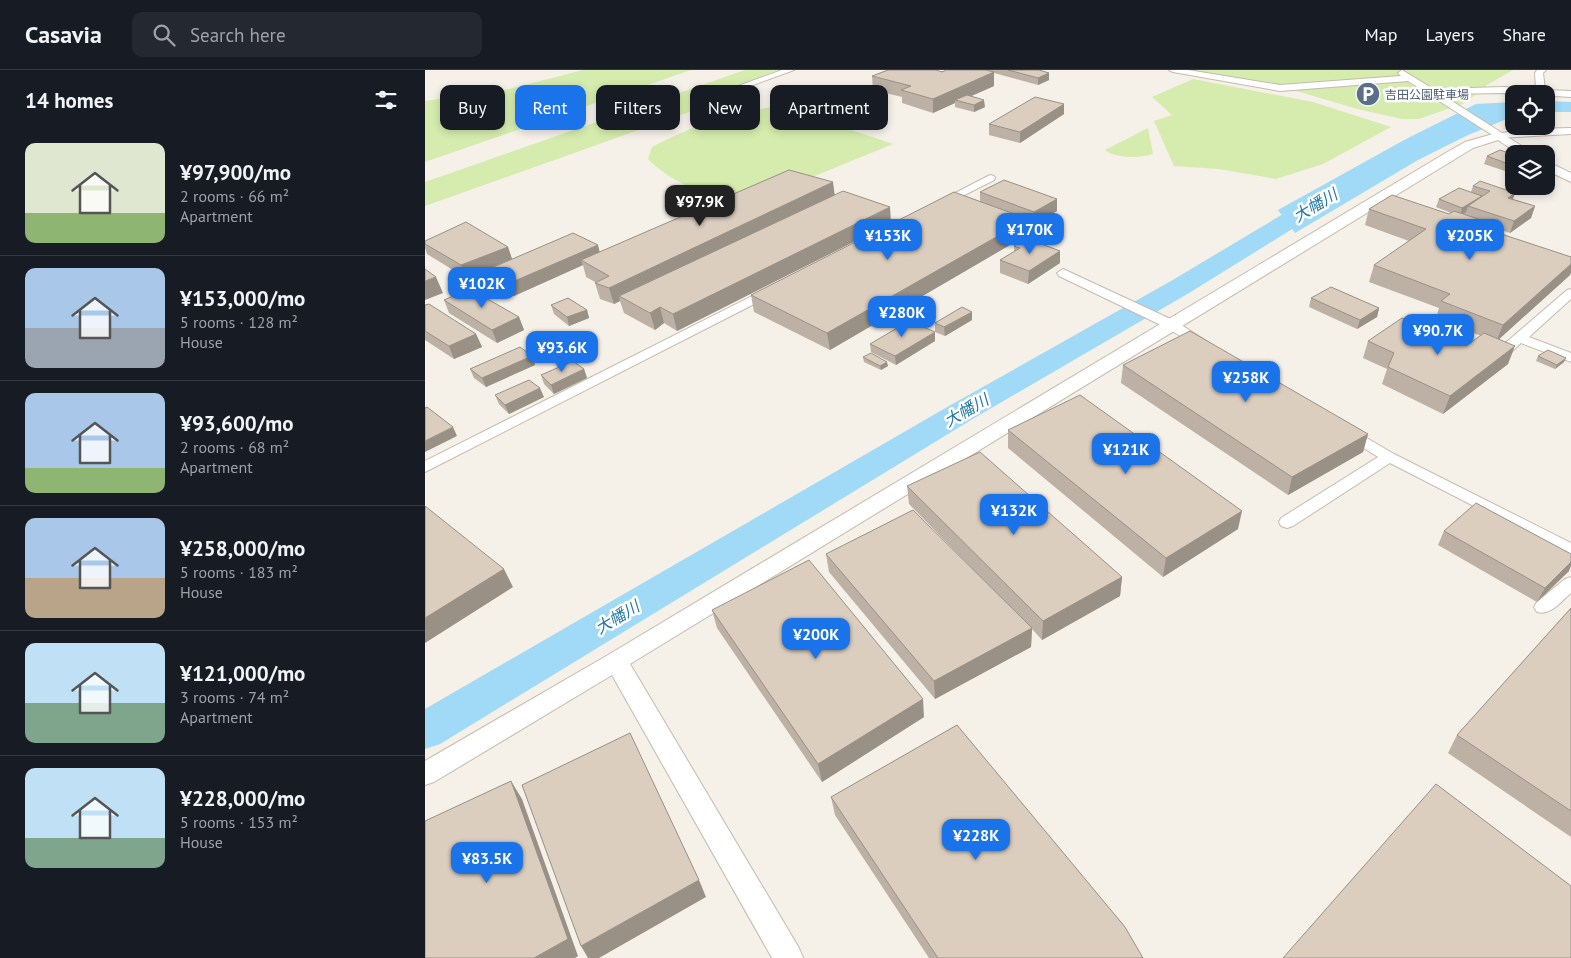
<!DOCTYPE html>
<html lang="en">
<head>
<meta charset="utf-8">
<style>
	body { margin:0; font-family:"PT Sans","Noto Sans JP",sans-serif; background:#242831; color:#f1f3f6; height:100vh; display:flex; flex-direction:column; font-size:19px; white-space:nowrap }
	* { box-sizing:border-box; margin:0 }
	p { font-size:16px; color:#9ea1a6 }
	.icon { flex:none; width:28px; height:28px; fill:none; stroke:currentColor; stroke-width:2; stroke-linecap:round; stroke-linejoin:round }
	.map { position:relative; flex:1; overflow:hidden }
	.sheet { display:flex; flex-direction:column; background:#171b24; width:425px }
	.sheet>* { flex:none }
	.guide { position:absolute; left:15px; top:15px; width:475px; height:45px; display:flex; gap:10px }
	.tools { position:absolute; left:1080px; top:15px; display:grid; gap:10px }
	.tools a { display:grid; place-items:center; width:50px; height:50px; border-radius:10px; background:#171b24; box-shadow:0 2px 8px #0003; font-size:25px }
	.price { position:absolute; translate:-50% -42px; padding:0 11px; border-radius:10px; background:#1a73e8; color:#fff; font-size:16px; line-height:32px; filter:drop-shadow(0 1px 2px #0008) }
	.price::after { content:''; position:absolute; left:50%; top:30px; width:15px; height:11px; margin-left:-8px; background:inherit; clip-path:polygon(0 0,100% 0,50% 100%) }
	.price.selected { background:#222; color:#fff }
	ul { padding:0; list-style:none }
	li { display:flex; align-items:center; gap:15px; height:125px; padding:0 25px }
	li+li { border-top:1px solid #363941 }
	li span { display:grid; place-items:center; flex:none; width:140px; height:100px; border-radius:10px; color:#555 }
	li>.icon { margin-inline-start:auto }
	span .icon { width:60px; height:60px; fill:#fffc; stroke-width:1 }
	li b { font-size:21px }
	h2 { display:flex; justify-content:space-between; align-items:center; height:60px; padding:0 25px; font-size:21px }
	.tag { padding:0 18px; border-radius:10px; background:#171b24; box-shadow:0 2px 8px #0003; font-size:18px; line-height:45px }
	.tag.selected { background:#1a73e8; color:#fff }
	header { display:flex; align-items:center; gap:30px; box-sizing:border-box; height:70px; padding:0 25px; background:#171b24; border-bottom:1px solid #363941 }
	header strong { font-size:24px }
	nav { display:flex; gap:28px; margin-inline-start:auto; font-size:18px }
	.search { width:350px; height:45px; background:#242831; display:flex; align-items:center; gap:12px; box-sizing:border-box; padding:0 18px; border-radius:10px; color:#9ea1a6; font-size:19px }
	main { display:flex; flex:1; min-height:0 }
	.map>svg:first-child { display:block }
</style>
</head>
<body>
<header>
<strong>Casavia</strong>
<div class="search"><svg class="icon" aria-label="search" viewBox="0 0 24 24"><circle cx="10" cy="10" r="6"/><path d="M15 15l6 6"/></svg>Search here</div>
<nav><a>Map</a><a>Layers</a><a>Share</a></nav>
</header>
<main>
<section class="sheet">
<h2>14 homes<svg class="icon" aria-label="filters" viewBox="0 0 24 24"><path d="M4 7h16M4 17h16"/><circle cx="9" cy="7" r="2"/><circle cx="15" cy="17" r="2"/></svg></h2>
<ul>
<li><span style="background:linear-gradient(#dfe7d0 70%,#8fb573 0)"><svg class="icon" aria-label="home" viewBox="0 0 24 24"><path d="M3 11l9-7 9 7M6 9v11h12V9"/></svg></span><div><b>¥97,900/mo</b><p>2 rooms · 66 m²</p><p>Apartment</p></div></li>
<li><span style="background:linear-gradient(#a9c7e8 60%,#9aa5b1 0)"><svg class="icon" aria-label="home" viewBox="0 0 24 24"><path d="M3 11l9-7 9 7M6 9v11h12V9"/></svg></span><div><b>¥153,000/mo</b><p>5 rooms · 128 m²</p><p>House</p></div></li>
<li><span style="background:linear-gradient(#a9c7e8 75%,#8fb573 0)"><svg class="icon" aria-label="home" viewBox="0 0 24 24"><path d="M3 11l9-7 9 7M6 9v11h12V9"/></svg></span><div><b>¥93,600/mo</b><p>2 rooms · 68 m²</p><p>Apartment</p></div></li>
<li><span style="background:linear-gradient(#a9c7e8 60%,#b9a48a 0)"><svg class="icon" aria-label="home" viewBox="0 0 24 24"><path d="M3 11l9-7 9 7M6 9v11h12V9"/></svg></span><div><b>¥258,000/mo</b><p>5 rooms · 183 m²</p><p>House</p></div></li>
<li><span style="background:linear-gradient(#bfe0f5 60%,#7fa58c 0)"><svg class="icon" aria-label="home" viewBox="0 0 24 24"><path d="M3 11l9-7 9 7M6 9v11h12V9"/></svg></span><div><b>¥121,000/mo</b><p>3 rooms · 74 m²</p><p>Apartment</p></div></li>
<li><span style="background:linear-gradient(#bfe0f5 70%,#7fa58c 0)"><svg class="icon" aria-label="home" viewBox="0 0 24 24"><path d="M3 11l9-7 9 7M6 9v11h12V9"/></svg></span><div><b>¥228,000/mo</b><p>5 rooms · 153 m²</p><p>House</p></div></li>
</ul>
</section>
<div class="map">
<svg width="1146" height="888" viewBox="0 0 1146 888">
	<rect width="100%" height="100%" fill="#f5f0e8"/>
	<path fill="#d5ecae" d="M 158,0 L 266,0 L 0,92 L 0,31 L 84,19 Z
		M 320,0 L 353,0 L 337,6 L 298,30 L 0,136 L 0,112 Z
		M 756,0 L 1088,0 L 1062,15 L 1040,33 L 994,49 L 977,49 L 932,39 L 848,14 Z
		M 768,9 L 888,32 L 966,57 L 898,94 L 851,109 L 794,99 L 749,96 L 729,51 L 747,45 L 727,27 Z
		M 356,36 L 468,74 L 314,137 C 282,124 247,114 223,89 L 227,77 C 269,55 308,41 356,36 Z
		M 723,58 L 728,84 C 714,88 692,89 680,80 Z"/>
	<path fill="#a0daf6" d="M 1121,31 L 1146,32 L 1146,42 L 1121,42 Z
		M 1089,32 L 1089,46 L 1041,66 L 993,90 L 870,163 L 853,140 L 981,69 L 1051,34 Z"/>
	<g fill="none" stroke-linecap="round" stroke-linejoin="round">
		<path fill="#a0daf6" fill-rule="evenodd" d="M 903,120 L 911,122 L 914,127 L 911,132 L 764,223 L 546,350 L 15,674 L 0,679 L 0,639 L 524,336 L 746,211 L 895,122 Z"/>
		<g stroke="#c5baad" stroke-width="2">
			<path id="minor" d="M 357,0 L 369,0 L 312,21 L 305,19 Z
				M 744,0 L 763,0 L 855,15 L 976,6 L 973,3 L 977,0 L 1008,19 L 1079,17 L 1111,19 L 1110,3 L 1112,0 L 1121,0 L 1118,3 L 1120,20 L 1146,21 L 1146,27 L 1079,23 L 1016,24 L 1077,63 L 1103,59 L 1146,58 L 1146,64 L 1072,68 L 983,11 L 855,21 L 748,2 Z
				M 565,105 L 569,106 L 570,108 L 569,110 L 518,136 L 514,137 L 509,134 Z
				M 638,199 L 752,252 L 787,275 L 785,278 L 775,278 L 742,258 L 634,206 L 632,203 Z
				M 345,217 L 351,221 L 349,224 L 0,402 L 0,391 Z
				M 1146,219 L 1146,229 L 1104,267 L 1146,283 L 1146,292 L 1096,273 L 1081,287 L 1071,287 L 1069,284 L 1071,281 L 1142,220 Z
				M 923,357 L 969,384 L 1146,473 L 1146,486 L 965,393 L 868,456 L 862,458 L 856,456 L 854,452 L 856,448 L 953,387 L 918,365 L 916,362 L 918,359 Z
				M 1146,507 L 1146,523 C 1136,531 1126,546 1112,542 L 1109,537 L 1112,532 L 1140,509 Z"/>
		</g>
		<g stroke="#c5baad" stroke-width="2">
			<path id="tertiary" d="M 1075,62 L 1109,84 L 1094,84 L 1073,70 L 1048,78 L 205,594 L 374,878 L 378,888 L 347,888 L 187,605 L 9,712 L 0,715 L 0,691 L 183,585 L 1019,84 L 1040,72 Z
				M 1121,91 L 1146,103 L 1146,112 L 1121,100 Z"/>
		</g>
		<use href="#minor" fill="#fff" fill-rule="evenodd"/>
		<use href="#tertiary" fill="#fff" fill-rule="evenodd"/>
	</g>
	<path fill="#bcb1a4" d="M 563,0 L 614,0 L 624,3 L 624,10 L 613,15 L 569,3 L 569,16 L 546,26 L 560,37 L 549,42 L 530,37 L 530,33 L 508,43 L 477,33 L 477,27 L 448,20 L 447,6 L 516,1 Z
		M 639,34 L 639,44 L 595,73 L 564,65 L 564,54 Z
		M 1089,85 L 1089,104 L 1059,94 L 1062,86 Z
		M 1048,116 L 1090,123 L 1088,129 L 1110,136 L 1106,148 L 1085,163 L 1055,153 L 1053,156 L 1145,205 L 1073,269 L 1083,294 L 1018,344 L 957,314 L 962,299 L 938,288 L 943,271 L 1041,276 L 1056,266 L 1011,248 L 1014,238 L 944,212 L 949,195 L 984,171 L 940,155 L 944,139 L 1024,144 L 1026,143 L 1011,137 L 1014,129 L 1046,122 Z
		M 555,122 L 632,129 L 632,141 L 609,154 L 603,151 L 602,165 L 405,280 L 329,242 L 326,225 L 555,132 Z
		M 410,125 L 466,153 L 252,261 L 239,253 L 230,260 L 199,243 L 195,231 L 189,234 L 175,229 L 170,213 L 170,212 L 161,207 L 158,195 L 89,226 L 68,212 L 64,199 L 175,182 Z
		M 0,171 L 83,177 L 87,189 L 41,208 L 2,184 L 0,178 Z
		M 589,176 L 635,181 L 635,193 L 603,214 L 575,203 L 575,190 L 589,182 Z
		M 886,228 L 954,238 L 952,247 L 932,259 L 884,237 Z
		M 19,230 L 94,247 L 99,260 L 72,273 L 24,243 Z
		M 0,235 L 51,264 L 57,277 L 29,289 L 0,270 Z
		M 126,235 L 162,240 L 164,248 L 144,256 L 129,244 Z
		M 547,250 L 520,266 L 510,262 L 510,253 Z
		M 510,271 L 471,295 L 446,282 L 445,274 Z
		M 107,286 L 110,295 L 61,317 L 49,308 L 45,299 Z
		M 1113,286 L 1139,292 L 1130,299 L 1111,291 Z
		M 438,287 L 463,296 L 456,300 L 439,292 Z
		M 698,295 L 943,364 L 938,382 L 863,425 L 696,313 Z
		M 159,299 L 162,308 L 129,324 L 119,314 L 116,305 Z
		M 70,325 L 119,327 L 84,344 L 74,334 Z
		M 583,360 L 813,459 L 738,507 L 583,378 Z
		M 482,416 L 697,507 L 695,526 L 617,570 L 607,559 L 606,577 L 510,629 L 404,502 L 401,484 L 568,520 L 484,434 Z
		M 1019,461 L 1144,501 L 1112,532 L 1013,475 Z
		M 1146,538 L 1146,767 L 1023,683 L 1032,665 Z
		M 287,540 L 499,647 L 397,712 L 292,558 Z
		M 406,727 L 718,888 L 504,888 L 410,745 Z"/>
	<path fill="#999086" d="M 569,2 L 569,16 L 535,31 L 530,30 L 530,33 L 508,43 L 508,29 Z
		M 624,3 L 624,10 L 613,15 L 613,8 Z
		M 559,30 L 560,37 L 549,42 L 549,35 Z
		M 639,34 L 639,44 L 595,73 L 595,62 Z
		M 408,112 L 410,127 L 194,226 L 195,231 L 189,234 L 184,218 Z
		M 1090,123 L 1086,134 L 1083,128 Z
		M 1057,126 L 1043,136 L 1041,142 L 1035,146 L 1037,138 Z
		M 632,129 L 632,141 L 609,154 L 609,142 Z
		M 1110,136 L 1106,148 L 1085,163 L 1089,151 Z
		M 465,137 L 466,153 L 252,261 L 248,244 Z
		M 603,149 L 602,165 L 405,280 L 402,263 Z
		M 1056,150 L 1050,165 L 1049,155 Z
		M 173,175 L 176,187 L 156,190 L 158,195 L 89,226 L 85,213 Z
		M 83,177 L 87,189 L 41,208 L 36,195 Z
		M 635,181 L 635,193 L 603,214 L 604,201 Z
		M 1146,194 L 1146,203 L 1145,205 L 1071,272 L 1078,255 Z
		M 11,207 L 18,223 L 0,230 L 0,211 Z
		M 235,237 L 239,253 L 230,260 L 225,243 Z
		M 954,238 L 952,247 L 932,259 L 935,250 Z
		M 162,240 L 164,248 L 144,256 L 142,247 Z
		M 547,242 L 547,250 L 520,266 L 519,257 Z
		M 94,247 L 99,260 L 72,273 L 67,260 Z
		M 510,262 L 510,271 L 471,295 L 470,286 Z
		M 51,264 L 57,277 L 29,289 L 24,276 Z
		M 1090,276 L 1083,294 L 1018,344 L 1025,326 Z
		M 107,286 L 110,295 L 61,317 L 57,308 Z
		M 1141,288 L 1139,292 L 1130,299 L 1132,295 Z
		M 462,292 L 463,296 L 456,300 L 455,296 Z
		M 159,299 L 162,308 L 129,324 L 126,315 Z
		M 115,318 L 119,327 L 84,344 L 80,335 Z
		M 28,357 L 32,366 L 0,382 L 0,371 Z
		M 943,364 L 938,382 L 863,425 L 867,407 Z
		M 817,441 L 813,459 L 738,507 L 741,488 Z
		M 1146,492 L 1146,496 L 1144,501 L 1112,532 L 1120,518 Z
		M 79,499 L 88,517 L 0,573 L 0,548 Z
		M 697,507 L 695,526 L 617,570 L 618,551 Z
		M 607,558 L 606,577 L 510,629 L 509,611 Z
		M 498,629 L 499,647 L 397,712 L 393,694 Z
		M 86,711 L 97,729 L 153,886 L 150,888 L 109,888 Z
		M 274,810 L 281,827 L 174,888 L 163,888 L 156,876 Z"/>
	<path fill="#dbcebf" stroke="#999086" d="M 463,0 L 511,0 L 517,2 L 521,0 L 561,0 L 569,2 L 508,29 L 476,20 L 486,16 L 447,6 Z
		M 583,0 L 614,0 L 624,3 L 613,8 Z
		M 542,25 L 559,30 L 549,35 L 530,30 Z
		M 610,27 L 639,34 L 595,62 L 564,54 Z
		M 1075,80 L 1089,85 L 1089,96 L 1062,86 Z
		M 364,100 L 408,112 L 184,218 L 170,213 L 184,206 L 156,190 Z
		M 579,110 L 632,129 L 609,142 L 555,122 Z
		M 1055,111 L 1090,123 L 1083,128 L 1110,136 L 1089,151 L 1043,136 L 1065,121 L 1048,116 Z
		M 1034,118 L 1057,126 L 1037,138 L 1014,129 Z
		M 418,121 L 465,137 L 248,244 L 235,237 L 225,243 L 194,226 Z
		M 529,122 L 603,149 L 402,263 L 326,225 Z
		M 967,125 L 1024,144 L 1029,141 L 1056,150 L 1049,155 L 1146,187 L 1146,194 L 1078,255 L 1016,231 L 1025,224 L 949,195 L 1001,159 L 944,139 Z
		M 41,152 L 83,177 L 36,195 L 0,174 L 0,171 Z
		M 148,163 L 173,175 L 85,213 L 64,199 Z
		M 601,168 L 635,181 L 604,201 L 575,190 L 595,178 L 589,176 Z
		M 0,199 L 11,207 L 0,211 Z
		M 906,217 L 954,238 L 935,250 L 886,228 Z
		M 45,219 L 94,247 L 67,260 L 19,230 Z
		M 143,228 L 162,240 L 142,247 L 126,235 Z
		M 4,234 L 51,264 L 24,276 L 0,261 L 0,235 Z
		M 537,237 L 547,242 L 519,257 L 510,253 Z
		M 977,248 L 1041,276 L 1059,263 L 1090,276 L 1025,326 L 963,297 L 969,283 L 943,271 Z
		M 484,251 L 510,262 L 470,286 L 445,274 Z
		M 765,261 L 943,364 L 867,407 L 698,295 Z
		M 95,277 L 107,286 L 57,308 L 45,299 Z
		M 1123,280 L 1141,288 L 1132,295 L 1113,286 Z
		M 446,283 L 462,292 L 455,296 L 438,287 Z
		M 148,291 L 159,299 L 126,315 L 116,305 Z
		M 104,310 L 115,318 L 80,335 L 70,325 Z
		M 655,325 L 817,441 L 741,488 L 583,360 Z
		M 2,337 L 28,357 L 0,371 L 0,338 Z
		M 555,382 L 697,507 L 618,551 L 482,416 Z
		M 1051,433 L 1146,484 L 1146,492 L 1120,518 L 1019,461 Z
		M 0,436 L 79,499 L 0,548 Z
		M 488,440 L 607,558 L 509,611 L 401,484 Z
		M 384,490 L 498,629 L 393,694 L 287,540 Z
		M 1146,538 L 1146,741 L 1032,665 Z
		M 532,655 L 700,857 L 718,888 L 513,888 L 406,727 Z
		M 205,663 L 274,810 L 156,876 L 97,715 Z
		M 86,711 L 143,869 L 109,888 L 0,888 L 0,751 Z
		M 1011,714 L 1146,816 L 1146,888 L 858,888 Z"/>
	<defs>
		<g id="parking-disc" transform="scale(1.25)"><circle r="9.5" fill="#5c6f8a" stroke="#fff"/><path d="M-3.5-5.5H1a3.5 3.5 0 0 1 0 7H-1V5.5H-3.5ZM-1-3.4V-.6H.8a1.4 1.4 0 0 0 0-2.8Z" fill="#fff"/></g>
	</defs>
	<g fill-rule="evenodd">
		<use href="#parking-disc" x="943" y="24"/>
	</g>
	<g text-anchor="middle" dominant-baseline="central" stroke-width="5" stroke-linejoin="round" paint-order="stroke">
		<g font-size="12" fill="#4e5e75" stroke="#fff" text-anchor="start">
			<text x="960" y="24">吉田公園駐車場</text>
		</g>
		<g font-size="16" font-style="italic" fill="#2379a5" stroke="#fff">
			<text transform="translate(890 135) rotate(-31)">大幡川</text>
			<text transform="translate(541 340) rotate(-30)">大幡川</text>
			<text transform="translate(192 547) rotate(-31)">大幡川</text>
		</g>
	</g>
</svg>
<div class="tools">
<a><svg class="icon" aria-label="locate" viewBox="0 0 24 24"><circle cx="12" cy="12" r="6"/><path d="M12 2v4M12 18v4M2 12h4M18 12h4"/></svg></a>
<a><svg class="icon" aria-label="layers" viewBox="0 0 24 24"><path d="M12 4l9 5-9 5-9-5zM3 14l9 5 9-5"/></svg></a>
</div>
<b class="price selected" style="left:275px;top:157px">¥97.9K</b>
<b class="price" style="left:605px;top:185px">¥170K</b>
<b class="price" style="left:463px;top:191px">¥153K</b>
<b class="price" style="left:1045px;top:191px">¥205K</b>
<b class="price" style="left:57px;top:239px">¥102K</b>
<b class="price" style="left:477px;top:268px">¥280K</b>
<b class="price" style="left:1013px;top:286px">¥90.7K</b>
<b class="price" style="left:137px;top:303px">¥93.6K</b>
<b class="price" style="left:821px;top:333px">¥258K</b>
<b class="price" style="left:701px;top:405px">¥121K</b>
<b class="price" style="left:589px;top:466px">¥132K</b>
<b class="price" style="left:391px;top:590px">¥200K</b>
<b class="price" style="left:551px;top:791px">¥228K</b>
<b class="price" style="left:62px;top:814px">¥83.5K</b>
<div class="guide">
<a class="tag">Buy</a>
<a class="tag selected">Rent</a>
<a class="tag">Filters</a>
<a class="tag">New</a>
<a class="tag">Apartment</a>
</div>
</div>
</main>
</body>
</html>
